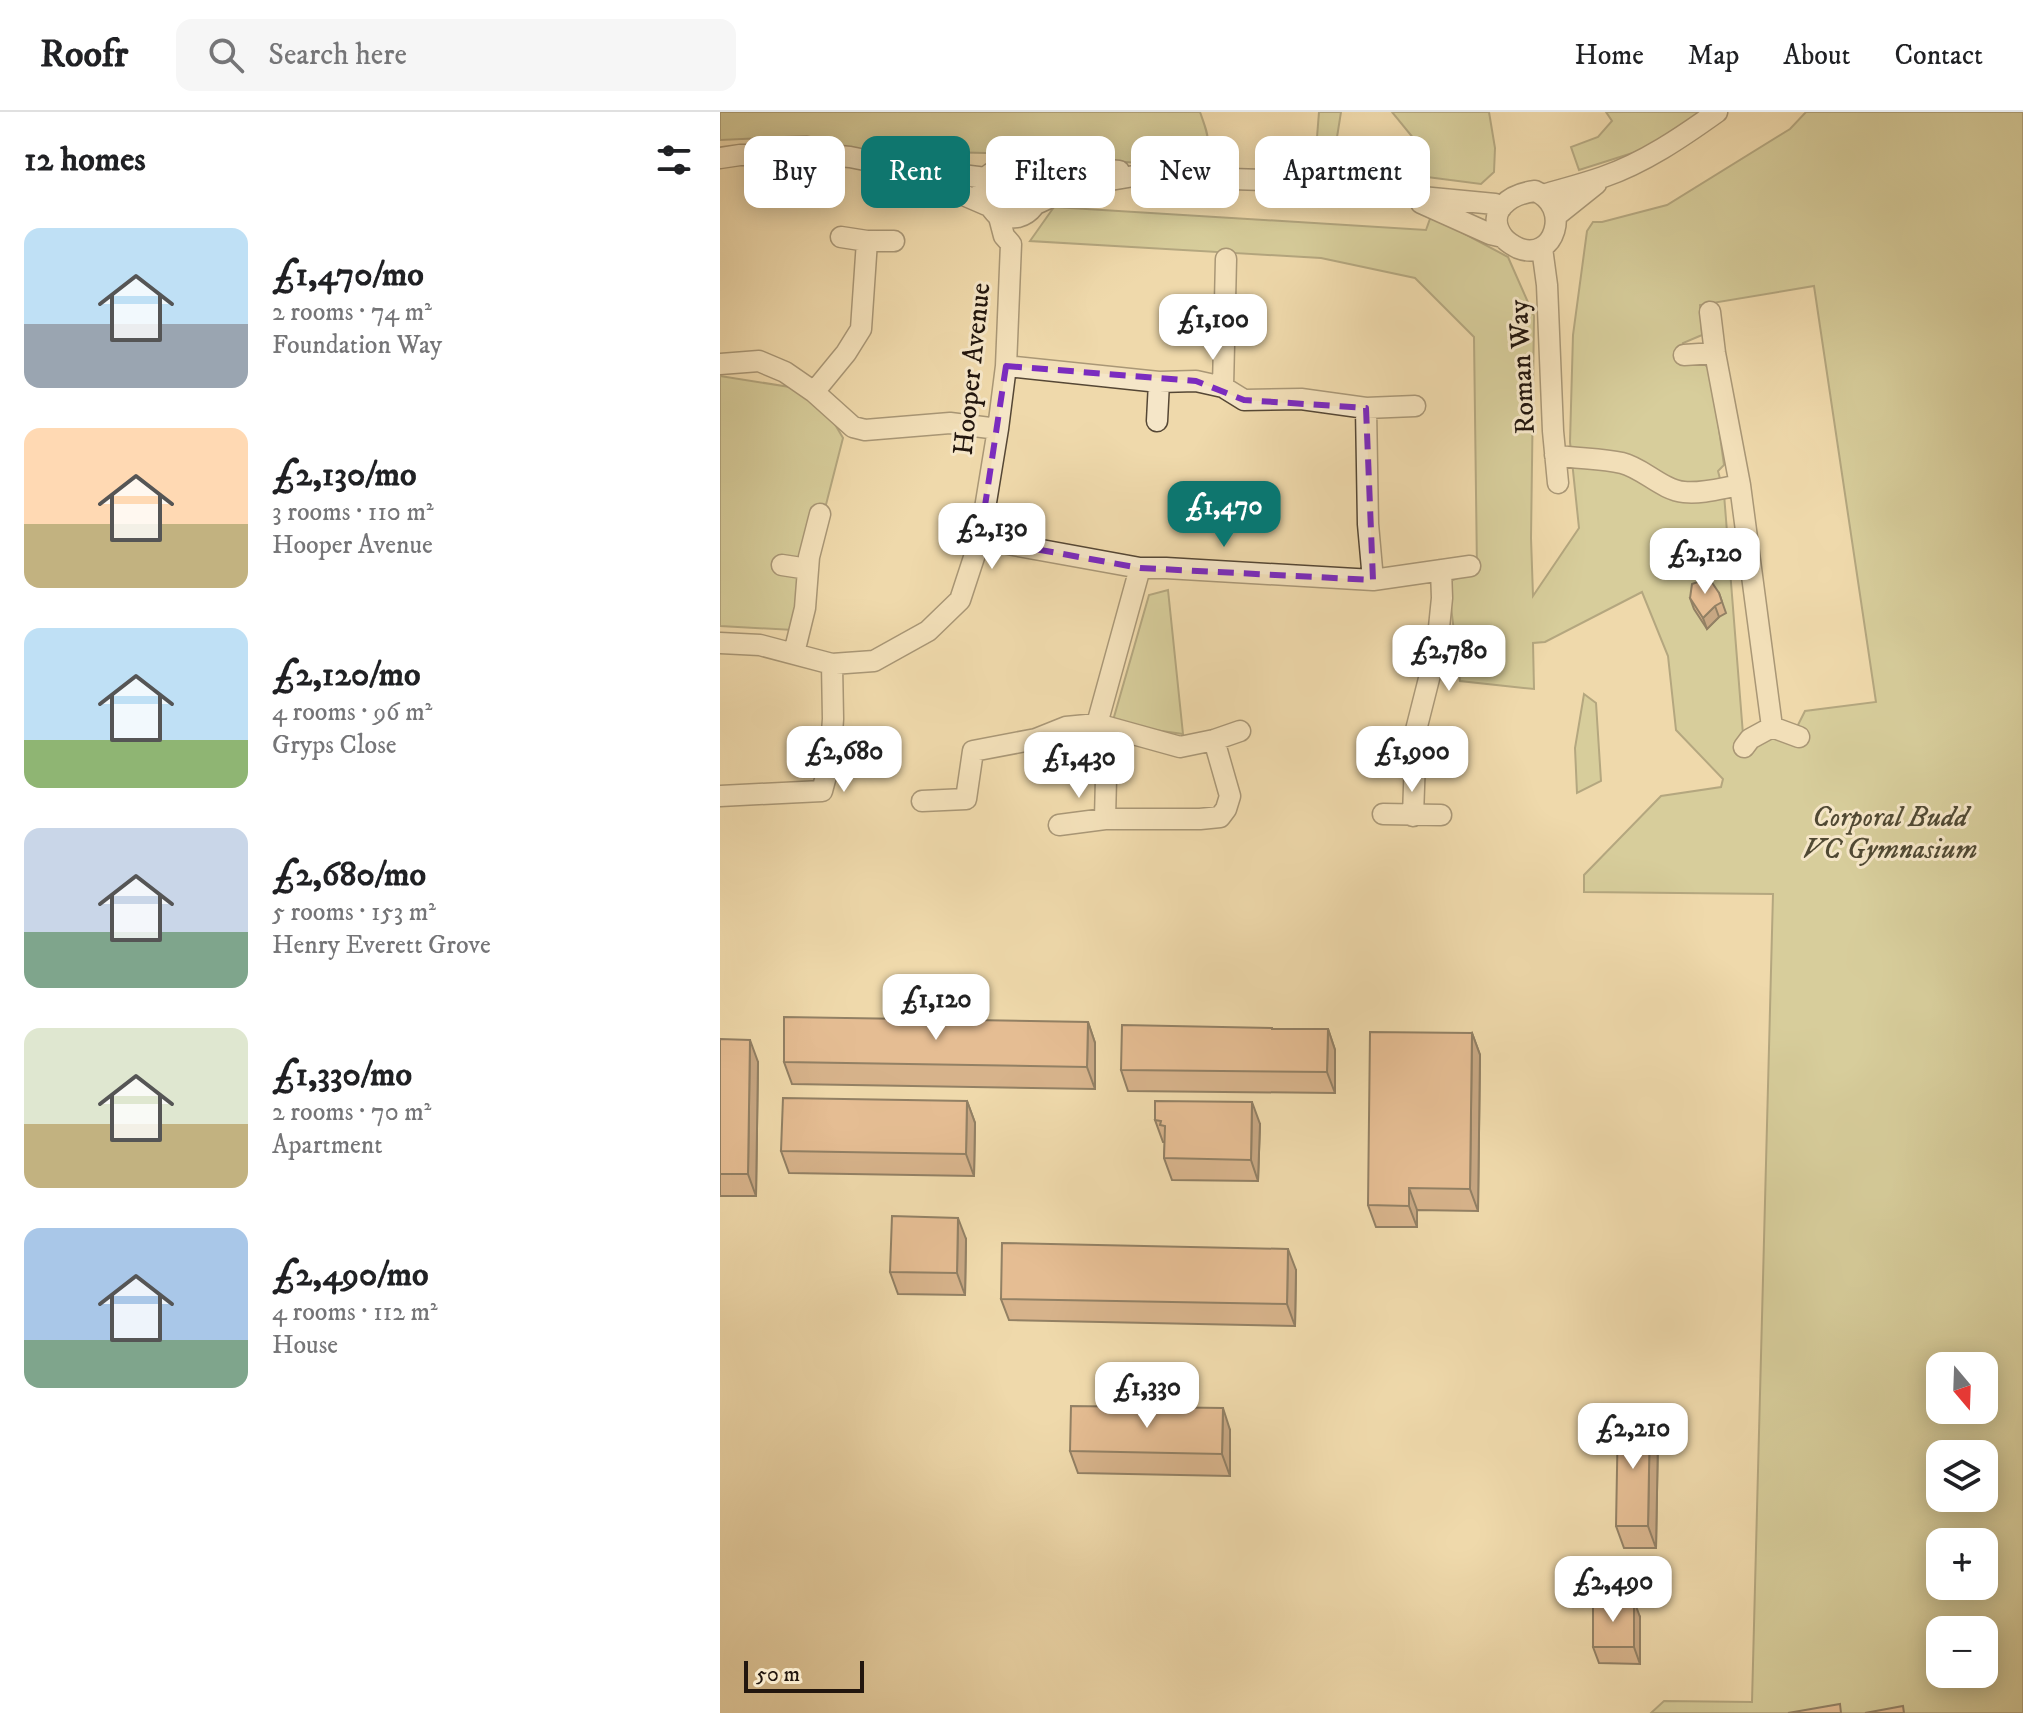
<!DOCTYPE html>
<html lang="en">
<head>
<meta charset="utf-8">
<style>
	body { margin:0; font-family:"IM FELL DW Pica",serif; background:#f6f6f6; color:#202124; height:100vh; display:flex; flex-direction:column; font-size:30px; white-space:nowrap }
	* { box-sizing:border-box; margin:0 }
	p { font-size:26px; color:#757577 }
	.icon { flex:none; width:44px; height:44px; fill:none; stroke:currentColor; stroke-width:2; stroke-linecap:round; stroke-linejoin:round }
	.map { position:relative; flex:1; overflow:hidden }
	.details { display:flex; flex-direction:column; background:#fff; width:720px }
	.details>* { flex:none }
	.hud { position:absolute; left:24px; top:24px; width:760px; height:72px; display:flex; gap:16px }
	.needle { width:52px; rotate:161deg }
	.controls { position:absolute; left:1206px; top:1240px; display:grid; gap:16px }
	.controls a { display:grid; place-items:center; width:72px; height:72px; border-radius:16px; background:#fff; box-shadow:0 4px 20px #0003; font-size:40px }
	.scale { position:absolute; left:24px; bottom:20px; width:120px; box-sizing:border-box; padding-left:8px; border:4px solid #22160e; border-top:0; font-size:22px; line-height:28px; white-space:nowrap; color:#22160e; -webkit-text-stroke:6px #f5e6c8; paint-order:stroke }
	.price { position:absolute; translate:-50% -68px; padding:0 18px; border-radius:16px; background:#fff; color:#222; font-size:26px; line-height:52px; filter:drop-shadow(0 2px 4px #0008) }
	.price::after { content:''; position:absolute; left:50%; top:48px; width:24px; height:18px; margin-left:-12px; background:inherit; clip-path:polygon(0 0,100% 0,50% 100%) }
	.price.current { background:#0f766e; color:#fff }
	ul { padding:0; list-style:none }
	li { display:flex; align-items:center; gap:24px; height:200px; padding:0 24px }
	li span { display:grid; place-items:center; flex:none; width:224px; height:160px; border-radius:16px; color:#555 }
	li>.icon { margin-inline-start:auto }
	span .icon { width:96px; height:96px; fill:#fffc; stroke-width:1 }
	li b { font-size:34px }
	h2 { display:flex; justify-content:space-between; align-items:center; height:96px; padding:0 24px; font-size:34px }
	.tag { padding:0 28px; border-radius:16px; background:#fff; box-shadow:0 4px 20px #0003; font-size:28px; line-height:72px }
	.tag.current { background:#0f766e; color:#fff }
	header { display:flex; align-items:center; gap:48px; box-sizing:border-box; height:112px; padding:0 40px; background:#fff; border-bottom:2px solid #e0e0e0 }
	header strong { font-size:38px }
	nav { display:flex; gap:44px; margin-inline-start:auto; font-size:28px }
	.search { width:560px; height:72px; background:#f6f6f6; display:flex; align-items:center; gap:20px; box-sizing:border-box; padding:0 28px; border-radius:16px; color:#757577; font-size:30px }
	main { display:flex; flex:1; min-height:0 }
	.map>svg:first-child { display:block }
</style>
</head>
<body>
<header>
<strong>Roofr</strong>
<div class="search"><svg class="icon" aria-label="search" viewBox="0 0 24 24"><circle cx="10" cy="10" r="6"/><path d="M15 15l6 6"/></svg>Search here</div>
<nav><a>Home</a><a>Map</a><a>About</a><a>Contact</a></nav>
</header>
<main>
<section class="details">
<h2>12 homes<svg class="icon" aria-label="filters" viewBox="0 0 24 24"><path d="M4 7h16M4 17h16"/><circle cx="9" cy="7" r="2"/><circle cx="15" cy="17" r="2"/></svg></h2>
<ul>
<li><span style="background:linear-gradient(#bfe0f5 60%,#9aa5b1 0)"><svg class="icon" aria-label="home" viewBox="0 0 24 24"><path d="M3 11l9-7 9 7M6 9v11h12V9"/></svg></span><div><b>£1,470/mo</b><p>2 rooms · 74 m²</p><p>Foundation Way</p></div></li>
<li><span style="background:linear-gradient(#ffd9b3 60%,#c2b280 0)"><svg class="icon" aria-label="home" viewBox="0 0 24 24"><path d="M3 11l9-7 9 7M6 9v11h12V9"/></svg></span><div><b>£2,130/mo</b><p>3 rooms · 110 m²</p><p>Hooper Avenue</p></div></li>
<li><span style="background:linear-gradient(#bfe0f5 70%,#8fb573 0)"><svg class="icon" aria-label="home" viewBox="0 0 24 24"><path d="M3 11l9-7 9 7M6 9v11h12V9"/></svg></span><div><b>£2,120/mo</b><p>4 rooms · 96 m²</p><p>Gryps Close</p></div></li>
<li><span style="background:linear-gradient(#c9d6e8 65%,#7fa58c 0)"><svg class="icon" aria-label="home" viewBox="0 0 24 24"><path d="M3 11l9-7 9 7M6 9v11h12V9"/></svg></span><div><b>£2,680/mo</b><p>5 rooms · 153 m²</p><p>Henry Everett Grove</p></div></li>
<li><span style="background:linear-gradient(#dfe7d0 60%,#c2b280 0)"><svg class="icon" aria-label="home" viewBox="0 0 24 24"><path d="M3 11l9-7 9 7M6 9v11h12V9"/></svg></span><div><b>£1,330/mo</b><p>2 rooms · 70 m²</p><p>Apartment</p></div></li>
<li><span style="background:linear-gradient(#a9c7e8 70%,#7fa58c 0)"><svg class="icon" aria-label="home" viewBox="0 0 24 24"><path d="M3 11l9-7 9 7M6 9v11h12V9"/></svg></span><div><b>£2,490/mo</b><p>4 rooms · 112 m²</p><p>House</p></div></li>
</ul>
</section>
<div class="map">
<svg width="1303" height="1601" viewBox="0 0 1303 1601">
	<rect width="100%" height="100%" fill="#efd9ab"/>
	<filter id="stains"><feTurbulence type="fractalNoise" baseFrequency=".0025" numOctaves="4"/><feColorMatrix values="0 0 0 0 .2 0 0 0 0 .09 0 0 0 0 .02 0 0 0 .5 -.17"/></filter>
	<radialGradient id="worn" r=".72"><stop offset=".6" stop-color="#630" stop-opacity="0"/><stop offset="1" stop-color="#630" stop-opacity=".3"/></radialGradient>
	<path fill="#bbbf88" stroke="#6e6a4b" stroke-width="2" fill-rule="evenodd" d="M 0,0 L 480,0 C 492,34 491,27 467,54 L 266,41 L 135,38 L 87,24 L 0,28 Z
		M 599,0 L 621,0 L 614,44 L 594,63 Z
		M 672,0 L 769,0 L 775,36 L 774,60 L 761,72 L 707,65 L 636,61 L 631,42 L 662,48 L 708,37 L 694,27 Z
		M 886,0 L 982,0 L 922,38 L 859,58 L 851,35 L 878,25 L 892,9 Z
		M 1086,0 L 1303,0 L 1303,1601 L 931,1601 L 944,1589 L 1032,1590 L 1053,782 L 864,780 L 864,763 L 941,684 L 1001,675 L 1003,667 L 956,618 L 948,544 L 922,480 L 825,530 L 813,531 L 814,577 L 740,569 L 728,470 L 757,458 L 754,225 L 695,166 L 601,146 L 310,129 L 334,95 L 706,118 L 711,104 L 788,145 L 814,204 L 811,426 L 813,484 L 859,416 L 850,330 L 853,223 L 867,119 L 873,110 L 882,110 L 947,93 L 1070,17 ZM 1094,174 L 1156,590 L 1085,599 L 1072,625 L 1039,622 L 1024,635 L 1004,382 L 998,359 L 1004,353 L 991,259 L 979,246 L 967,245 L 963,231 L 982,223 L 980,193 ZM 1220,1254 L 1264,1254 L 1264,1298 L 1220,1298 ZM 1220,1342 L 1264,1342 L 1264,1386 L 1220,1386 ZM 1220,1430 L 1264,1430 L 1264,1474 L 1220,1474 ZM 1220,1518 L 1264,1518 L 1264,1562 L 1220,1562 Z
		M 0,264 L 76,276 L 110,304 L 123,326 L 74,518 L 0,514 Z
		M 448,478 L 463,622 L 392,612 L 429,483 Z
		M 864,582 L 876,591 L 881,669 L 857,681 L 855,636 Z"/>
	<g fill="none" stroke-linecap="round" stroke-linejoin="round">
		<g stroke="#554735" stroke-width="23">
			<path id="minor" d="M 0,46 L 20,43 L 108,43 L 130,45 L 185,56 L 266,66
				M 299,53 C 325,62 325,97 298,105 C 292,106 285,105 279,105 C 250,76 261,57 299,53 Z
				M 309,59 L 365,56 L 399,59
				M 195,62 L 269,94
				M 815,79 C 852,94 835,151 798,136 C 792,133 787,130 783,125 C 764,99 791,82 815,79 Z
				M 823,83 C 843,77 863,72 883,65 C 924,51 962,25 997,0
				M 701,91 L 770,122 L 783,125
				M 316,92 L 355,74 L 414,64 L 608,70 L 691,84 L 775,92 L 781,96
				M 836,104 L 876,72
				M 121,125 L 147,129
				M 822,136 L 827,173 L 833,319 L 838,371
				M 990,200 L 995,241 L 1020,373
				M 964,243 L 995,241
				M 0,252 L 39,249 L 65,260 L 94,280 L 133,315 L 145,318 L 230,311 L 278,317
				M 286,254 L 439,270 L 476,269 L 503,275 L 524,288 L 581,287 L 646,296 L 695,294
				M 503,275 L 506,147
				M 94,280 L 126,241 L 141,217 L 147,129 L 174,129
				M 646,296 L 648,412 L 653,468
				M 437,309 L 439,270
				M 835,343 C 857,347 880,346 902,351 C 923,356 942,378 964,380 C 982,382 1002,376 1020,373 L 1052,615 L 1030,627 L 1024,635
				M 260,427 L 420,456 L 446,456 L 653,468 L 750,454
				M 62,453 L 88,457
				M 0,531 L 40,533 L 112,552 L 154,549 L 208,519 L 240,488 L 260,427 L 278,317 L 286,254 L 291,132 L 284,124 L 279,105
				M 74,541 L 85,496 L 89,445 L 100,402
				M 377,612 L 460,635 L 494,628 L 520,619
				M 1052,615 L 1079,625
				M 386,666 L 385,707 L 480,707 L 500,705 L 506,697 L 510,684 L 494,628
				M 0,684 L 102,679 L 110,649 L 113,607 L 112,552
				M 202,689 L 246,687 L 253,639 L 316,627 L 346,615 L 377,612 L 420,456
				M 663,702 L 721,703
				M 693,704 L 696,618 L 717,535 L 722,486 L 721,458
				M 339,713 L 385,707"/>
		</g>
		<use href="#minor" stroke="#f5e6c8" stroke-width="20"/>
	</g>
	<path fill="#bb8565" stroke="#22160e" stroke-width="2" d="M 999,481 L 1006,501 L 999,505 L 987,517 L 974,497 L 970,486 Z
		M 368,910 L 375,931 L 375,977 L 72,972 L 64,950 Z
		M 552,917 L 608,917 L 615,938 L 615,981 L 408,979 L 401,958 Z
		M 752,921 L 760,943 L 758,1099 L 697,1098 L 697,1115 L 656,1115 L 648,1093 Z
		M 0,927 L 38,950 L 36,1084 L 0,1084 Z
		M 247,989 L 255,1011 L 254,1064 L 69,1061 L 61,1039 Z
		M 435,1008 L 540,1012 L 538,1069 L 452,1068 L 444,1046 L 445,1030 L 443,1030 Z
		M 246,1127 L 245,1183 L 178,1182 L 170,1160 Z
		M 576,1158 L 575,1214 L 289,1208 L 281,1187 Z
		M 510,1318 L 510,1364 L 358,1361 L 350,1339 Z
		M 938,1325 L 936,1436 L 904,1436 L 896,1414 Z
		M 920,1505 L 920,1552 L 879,1551 L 873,1535 Z"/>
	<path fill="#986c53" stroke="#22160e" stroke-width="2" d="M 995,494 L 999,505 L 987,517 L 983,506 Z
		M 368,910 L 375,931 L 375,977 L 367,955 Z
		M 608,917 L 615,938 L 615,981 L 607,960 Z
		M 752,921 L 760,943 L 758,1099 L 750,1077 Z
		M 30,928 L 38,950 L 36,1084 L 28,1062 Z
		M 247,989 L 255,1011 L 254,1064 L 246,1042 Z
		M 532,990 L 540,1012 L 538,1069 L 531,1048 Z
		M 689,1076 L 697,1098 L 697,1115 L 689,1094 Z
		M 238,1106 L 246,1127 L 245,1183 L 237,1161 Z
		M 568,1137 L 576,1158 L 575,1214 L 567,1192 Z
		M 503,1296 L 510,1318 L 510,1364 L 502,1342 Z
		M 930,1304 L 938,1325 L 936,1436 L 928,1414 Z
		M 914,1489 L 920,1505 L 920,1552 L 914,1535 Z"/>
	<path fill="#d99b76" stroke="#22160e" stroke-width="2" d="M 989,466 L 999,481 L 1002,490 L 995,494 L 983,506 L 970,486 L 972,472 Z
		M 64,905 L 368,910 L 367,955 L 64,950 Z
		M 402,913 L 552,916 L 552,917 L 608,917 L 607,960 L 401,958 Z
		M 650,920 L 752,921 L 750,1077 L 689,1076 L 689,1094 L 648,1093 Z
		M 0,927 L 30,928 L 28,1062 L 0,1062 Z
		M 63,986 L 247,989 L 246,1042 L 61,1039 Z
		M 435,989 L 532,990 L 531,1048 L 444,1046 L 445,1014 L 440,1013 L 441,1009 L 435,1008 Z
		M 172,1104 L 238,1106 L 237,1161 L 170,1160 Z
		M 282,1131 L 568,1137 L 567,1192 L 281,1187 Z
		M 351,1294 L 503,1296 L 502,1342 L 350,1339 Z
		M 898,1303 L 930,1304 L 928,1414 L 896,1414 Z
		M 873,1488 L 914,1489 L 914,1535 L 873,1535 Z
		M 1120,1592 L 1121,1601 L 1068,1601 Z
		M 1183,1594 L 1184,1601 L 1145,1601 Z"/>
	<path d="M0 0H1303V1601H0ZM 286,254 L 476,269 L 524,288 L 646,296 L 653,468 L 420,456 L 260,427 Z" fill="#efd9ab" fill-opacity=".55" fill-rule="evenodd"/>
	<path fill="none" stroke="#7b2cbf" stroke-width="6" stroke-dasharray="16 10" stroke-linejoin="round" d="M 286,254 L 476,269 L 524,288 L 646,296 L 653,468 L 420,456 L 260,427 Z"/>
	<g text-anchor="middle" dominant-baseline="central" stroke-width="6" stroke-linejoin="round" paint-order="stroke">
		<g font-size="28" fill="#22160e" stroke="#f5e6c8">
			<text transform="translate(802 255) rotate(-93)">Roman Way</text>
			<text transform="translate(252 257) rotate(-84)">Hooper Avenue</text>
		</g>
		<g font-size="28" font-style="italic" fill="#504933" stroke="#f5e6c8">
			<text x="1170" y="705">Corporal Budd<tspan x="1170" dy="32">VC Gymnasium</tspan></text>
		</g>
	</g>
	<rect width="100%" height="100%" filter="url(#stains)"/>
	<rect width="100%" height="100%" fill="url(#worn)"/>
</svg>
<div class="controls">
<a><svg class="needle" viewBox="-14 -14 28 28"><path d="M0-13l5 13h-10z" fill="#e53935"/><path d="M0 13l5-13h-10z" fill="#757577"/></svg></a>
<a><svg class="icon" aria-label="layers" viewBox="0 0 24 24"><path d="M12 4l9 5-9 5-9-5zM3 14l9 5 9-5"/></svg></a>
<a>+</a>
<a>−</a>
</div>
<div class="scale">50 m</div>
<b class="price" style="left:493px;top:250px">£1,100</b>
<b class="price current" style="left:504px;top:437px">£1,470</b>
<b class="price" style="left:272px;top:459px">£2,130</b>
<b class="price" style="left:985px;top:484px">£2,120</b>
<b class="price" style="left:729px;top:581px">£2,780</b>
<b class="price" style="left:124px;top:682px">£2,680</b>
<b class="price" style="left:692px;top:682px">£1,900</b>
<b class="price" style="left:359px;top:688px">£1,430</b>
<b class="price" style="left:216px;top:930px">£1,120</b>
<b class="price" style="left:427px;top:1318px">£1,330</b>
<b class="price" style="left:913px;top:1359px">£2,210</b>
<b class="price" style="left:893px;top:1512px">£2,490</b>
<div class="hud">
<a class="tag">Buy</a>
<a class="tag current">Rent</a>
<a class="tag">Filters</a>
<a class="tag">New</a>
<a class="tag">Apartment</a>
</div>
</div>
</main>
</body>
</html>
